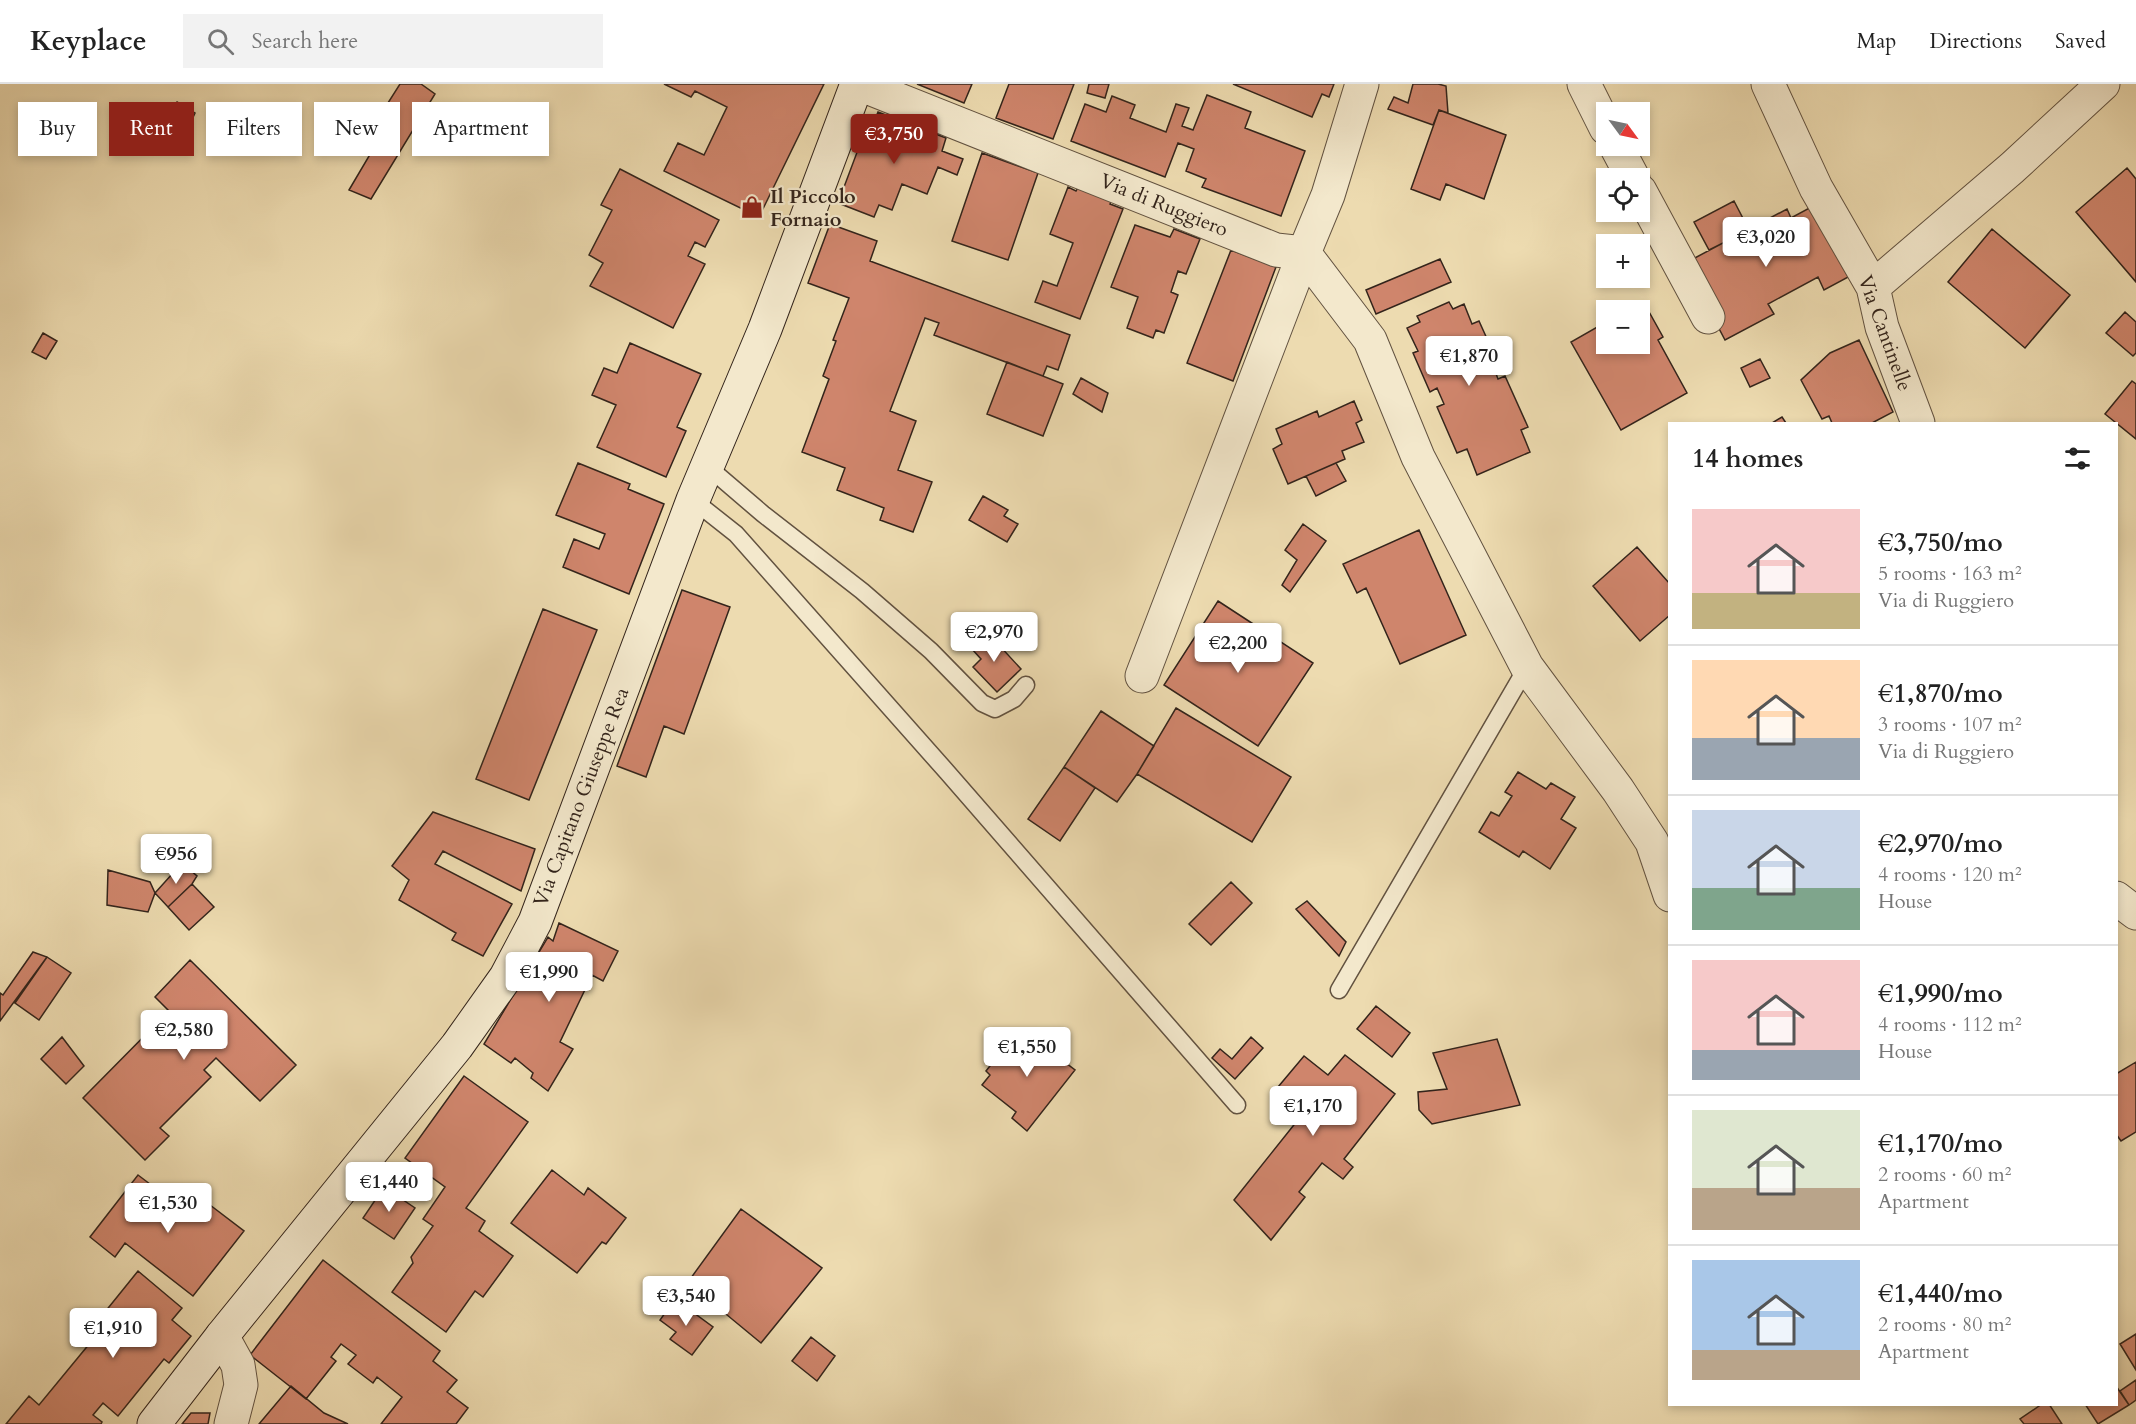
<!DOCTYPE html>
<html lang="en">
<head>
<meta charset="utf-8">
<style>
	body { margin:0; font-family:Cardo,serif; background:#f2f2f2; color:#222; height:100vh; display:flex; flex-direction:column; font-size:22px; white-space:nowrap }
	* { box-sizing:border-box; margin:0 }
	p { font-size:20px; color:#767676 }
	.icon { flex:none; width:33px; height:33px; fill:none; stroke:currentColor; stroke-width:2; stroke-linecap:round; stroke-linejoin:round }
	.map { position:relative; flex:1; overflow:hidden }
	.panel { position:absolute; left:1668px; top:338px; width:450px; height:984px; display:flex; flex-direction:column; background:#fff; border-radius:0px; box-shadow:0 3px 9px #0003 }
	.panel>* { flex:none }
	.top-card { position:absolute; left:18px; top:18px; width:570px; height:54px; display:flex; gap:12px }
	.needle { width:39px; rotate:123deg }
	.buttons { position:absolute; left:1596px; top:18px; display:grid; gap:12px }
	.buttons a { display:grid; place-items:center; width:54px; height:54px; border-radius:0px; background:#fff; box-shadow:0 3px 9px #0003; font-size:30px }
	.price { position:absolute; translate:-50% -51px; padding:0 14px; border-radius:6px; background:#fff; color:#222; font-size:20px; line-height:39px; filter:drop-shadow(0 2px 3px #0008) }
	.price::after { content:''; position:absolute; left:50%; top:36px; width:18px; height:14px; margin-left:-9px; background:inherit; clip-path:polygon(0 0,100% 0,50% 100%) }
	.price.active { background:#8f2418; color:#fff }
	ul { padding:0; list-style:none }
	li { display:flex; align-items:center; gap:18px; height:150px; padding:0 24px }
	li+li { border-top:2px solid #e0e0e0 }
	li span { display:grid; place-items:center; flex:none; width:168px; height:120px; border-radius:0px; color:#555 }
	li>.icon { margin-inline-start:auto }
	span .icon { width:72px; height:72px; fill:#fffc; stroke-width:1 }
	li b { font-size:26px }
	h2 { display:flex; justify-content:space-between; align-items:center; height:72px; padding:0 24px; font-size:26px }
	.chip { padding:0 21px; border-radius:0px; background:#fff; box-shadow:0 3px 9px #0003; font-size:21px; line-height:54px }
	.chip.active { background:#8f2418; color:#fff }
	header { display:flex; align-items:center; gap:36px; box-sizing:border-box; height:84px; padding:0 30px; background:#fff; border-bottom:2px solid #e0e0e0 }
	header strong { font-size:28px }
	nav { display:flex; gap:33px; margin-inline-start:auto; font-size:21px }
	.search { width:420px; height:54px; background:#f2f2f2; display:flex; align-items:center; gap:15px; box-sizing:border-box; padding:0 21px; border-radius:0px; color:#767676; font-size:22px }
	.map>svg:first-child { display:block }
</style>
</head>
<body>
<header>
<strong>Keyplace</strong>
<div class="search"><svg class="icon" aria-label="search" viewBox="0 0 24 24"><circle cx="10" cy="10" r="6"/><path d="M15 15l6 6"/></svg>Search here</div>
<nav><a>Map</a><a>Directions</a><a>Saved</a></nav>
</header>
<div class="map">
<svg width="2136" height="1340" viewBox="0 0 2136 1340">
	<rect width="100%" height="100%" fill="#eddbb0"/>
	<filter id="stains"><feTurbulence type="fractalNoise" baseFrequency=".00333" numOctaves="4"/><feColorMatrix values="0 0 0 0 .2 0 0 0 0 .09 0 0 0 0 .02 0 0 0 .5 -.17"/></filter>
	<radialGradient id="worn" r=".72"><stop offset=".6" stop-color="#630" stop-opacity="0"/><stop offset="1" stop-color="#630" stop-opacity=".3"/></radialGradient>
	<path fill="#cf856c" stroke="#33241b" stroke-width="1.5" d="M 400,0 L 421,0 L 435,10 L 371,115 L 349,106 L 375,62 L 365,55 Z
		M 664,0 L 824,0 L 759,133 L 664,87 L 678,59 L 704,71 L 727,23 L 695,7 L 691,13 Z
		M 917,0 L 972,0 L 964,19 Z
		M 1009,0 L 1074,0 L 1053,55 L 996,34 Z
		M 1089,0 L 1109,0 L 1105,14 L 1087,9 Z
		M 1233,0 L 1334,0 L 1329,13 L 1322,10 L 1312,33 Z
		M 1413,0 L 1438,0 L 1446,2 L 1448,29 L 1439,26 L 1433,41 L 1388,25 L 1394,13 L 1408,19 Z
		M 1207,11 L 1251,28 L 1245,44 L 1305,67 L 1281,132 L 1202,103 L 1206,95 L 1186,87 L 1194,65 L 1178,59 L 1165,93 L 1071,57 L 1085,20 L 1106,28 L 1112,12 L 1135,21 L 1130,34 L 1166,48 L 1176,20 L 1189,24 L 1182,42 L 1193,46 Z
		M 177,18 L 195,29 L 188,44 L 168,34 Z
		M 1439,26 L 1506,51 L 1484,115 L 1446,100 L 1440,116 L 1411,105 Z
		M 878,28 L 946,54 L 942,67 L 963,75 L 957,91 L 938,83 L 927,110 L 902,100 L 892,126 L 879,121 L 874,133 L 838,119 L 862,55 L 867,56 Z
		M 982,69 L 1038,89 L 1008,176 L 952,157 Z
		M 2127,84 L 2136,95 L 2136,198 L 2076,128 Z
		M 620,85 L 719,136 L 705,163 L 695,158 L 688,172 L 705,180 L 673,244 L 590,202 L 603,179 L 589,171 L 612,126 L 601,121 Z
		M 1080,100 L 1113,113 L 1110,120 L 1123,125 L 1080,235 L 1035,218 L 1043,197 L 1057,202 L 1073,159 L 1050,150 L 1068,103 L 1076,107 Z
		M 1734,117 L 1749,146 L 1709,166 L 1694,138 Z
		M 1815,121 L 1852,191 L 1824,206 L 1818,193 L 1768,220 L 1774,230 L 1725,256 L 1692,193 L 1691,176 L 1787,125 L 1791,134 Z
		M 830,140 L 877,157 L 870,177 L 1070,251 L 1058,286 L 1047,282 L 1043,292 L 934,251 L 939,239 L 925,234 L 890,327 L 916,337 L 898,386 L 932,398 L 913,448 L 880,436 L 884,424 L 837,406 L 845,384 L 802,368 L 829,295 L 823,292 L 836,257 L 833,256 L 849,214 L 808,199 Z
		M 1135,141 L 1170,153 L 1174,145 L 1200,155 L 1186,190 L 1178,187 L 1171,208 L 1178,211 L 1164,249 L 1156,246 L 1153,254 L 1127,244 L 1138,213 L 1111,203 Z
		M 1992,145 L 2070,211 L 2025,264 L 1948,198 Z
		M 1231,166 L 1276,183 L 1233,297 L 1187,279 Z
		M 1440,175 L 1451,198 L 1376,230 L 1366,206 Z
		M 1643,217 L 1663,253 L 1658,256 L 1687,309 L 1621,346 L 1571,258 L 1606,238 L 1606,260 L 1640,260 L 1640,226 L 1627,226 Z
		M 1449,218 L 1453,225 L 1464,220 L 1472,240 L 1479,237 L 1497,277 L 1492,279 L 1498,295 L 1505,292 L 1528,343 L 1521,346 L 1530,368 L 1477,391 L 1467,365 L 1457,369 L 1437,323 L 1444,320 L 1437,304 L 1430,308 L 1413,269 L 1418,267 L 1407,244 L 1420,238 L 1417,232 Z
		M 2125,228 L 2136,238 L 2136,269 L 2133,272 L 2106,249 Z
		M 43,249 L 57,257 L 46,275 L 32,268 Z
		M 1859,256 L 1893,328 L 1872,339 L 1832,339 L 1829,332 L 1822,335 L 1801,296 L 1830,269 Z
		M 630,259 L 701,290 L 677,343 L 686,347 L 666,393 L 597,363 L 616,321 L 592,311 L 604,284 L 617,289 Z
		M 1760,275 L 1770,294 L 1750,303 L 1741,284 Z
		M 1007,278 L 1063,300 L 1043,352 L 987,330 Z
		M 1081,294 L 1108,309 L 1102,328 L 1073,310 Z
		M 2132,297 L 2136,300 L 2136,355 L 2105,330 Z
		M 1354,317 L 1362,336 L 1356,339 L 1364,358 L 1342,367 L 1345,375 L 1288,400 L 1273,365 L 1282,360 L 1276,345 L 1317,327 L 1319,333 Z
		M 1782,333 L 1786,339 L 1772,339 Z
		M 578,379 L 630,400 L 628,405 L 664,420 L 629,510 L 563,483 L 574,455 L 599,465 L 605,450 L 556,431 Z
		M 1336,379 L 1346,397 L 1316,412 L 1306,392 Z
		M 983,412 L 1008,426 L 1004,432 L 1018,440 L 1007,458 L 969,436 Z
		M 1303,440 L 1326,457 L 1290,508 L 1282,501 L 1297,476 L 1285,466 Z
		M 1419,446 L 1466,551 L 1400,580 L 1366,504 L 1357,509 L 1343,480 Z
		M 1637,463 L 1670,500 L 1670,531 L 1640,557 L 1593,502 Z
		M 682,506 L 730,523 L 684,650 L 664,642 L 646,693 L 617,682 Z
		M 1218,517 L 1313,579 L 1258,662 L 1164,601 Z
		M 543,525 L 597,546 L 529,716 L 476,695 Z
		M 987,548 L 1021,585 L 997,608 L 973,583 L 981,575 L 971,564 Z
		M 1176,624 L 1291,693 L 1252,758 L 1137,690 Z
		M 1101,627 L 1154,662 L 1137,690 L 1117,718 L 1064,683 Z
		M 1064,683 L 1095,704 L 1060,757 L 1028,735 Z
		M 1518,688 L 1546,705 L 1551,699 L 1575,713 L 1561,735 L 1576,744 L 1550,785 L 1523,767 L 1519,773 L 1479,748 L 1491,728 L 1499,732 L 1512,712 L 1505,708 Z
		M 433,728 L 535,765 L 521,807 L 443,767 L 435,780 L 512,820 L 483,872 L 452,856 L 456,849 L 399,816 L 409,796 L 392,782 Z
		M 182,779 L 197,792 L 192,800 L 168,823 L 155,809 Z
		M 108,786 L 150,798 L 155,809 L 148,828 L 107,821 Z
		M 1231,798 L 1252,819 L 1211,861 L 1189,840 Z
		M 192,800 L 214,823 L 189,846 L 168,823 Z
		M 1307,817 L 1346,858 L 1339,872 L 1296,825 Z
		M 559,839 L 618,867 L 603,897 L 592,891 L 560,958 L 573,965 L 548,1007 L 531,994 L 533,989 L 515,974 L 511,979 L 484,960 L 548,853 L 553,857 Z
		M 33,868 L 47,873 L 0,937 L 0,909 L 3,911 Z
		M 47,873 L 71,889 L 39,936 L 15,919 Z
		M 190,876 L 296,981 L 260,1017 L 216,974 L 204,986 L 211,993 L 160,1044 L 169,1052 L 145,1076 L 83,1014 L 169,927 L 155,913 Z
		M 1376,922 L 1410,949 L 1392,973 L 1357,945 Z
		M 1020,944 L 1075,986 L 1027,1047 L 1012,1034 L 1016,1028 L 982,1001 L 990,991 L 986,987 Z
		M 62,953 L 84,982 L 66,1000 L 41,975 Z
		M 1251,953 L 1263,964 L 1235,995 L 1212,974 L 1220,965 L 1232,975 Z
		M 1497,955 L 1520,1021 L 1432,1040 L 1419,1026 L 1418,1008 L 1447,1005 L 1433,969 Z
		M 1345,971 L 1395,1010 L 1344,1075 L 1353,1083 L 1343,1095 L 1322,1079 L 1299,1108 L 1305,1113 L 1271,1156 L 1234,1116 L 1301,1032 L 1273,1009 L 1304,972 L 1328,991 Z
		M 2136,978 L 2136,1048 L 2121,1057 L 2116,1050 L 2116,990 Z
		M 464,992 L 528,1038 L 466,1124 L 485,1137 L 479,1147 L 513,1172 L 483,1213 L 475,1207 L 446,1248 L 392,1208 L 413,1179 L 411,1173 L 433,1142 L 423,1135 L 445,1103 L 405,1074 Z
		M 552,1086 L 584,1111 L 588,1104 L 626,1134 L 606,1160 L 602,1158 L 577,1189 L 511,1139 Z
		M 138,1091 L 179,1122 L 185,1115 L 204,1129 L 210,1121 L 244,1147 L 193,1212 L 125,1159 L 115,1173 L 90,1153 Z
		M 384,1103 L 415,1124 L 394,1155 L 363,1134 Z
		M 741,1125 L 822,1184 L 761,1259 L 721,1226 L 721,1222 L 688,1198 Z
		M 323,1176 L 440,1267 L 433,1277 L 457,1296 L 447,1308 L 468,1324 L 456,1340 L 381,1340 L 402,1313 L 377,1293 L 373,1299 L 348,1280 L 356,1271 L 341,1260 L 331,1273 L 336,1277 L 306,1315 L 250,1271 Z
		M 138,1187 L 182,1224 L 172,1236 L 191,1252 L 169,1279 L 164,1275 L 118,1332 L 103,1319 L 93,1331 L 102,1338 L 101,1340 L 6,1340 L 29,1312 L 39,1321 L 90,1259 L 84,1254 Z
		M 675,1215 L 713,1243 L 692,1271 L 670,1255 L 676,1248 L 660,1236 Z
		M 2136,1250 L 2136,1286 L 2120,1260 Z
		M 811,1253 L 835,1272 L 817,1297 L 792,1277 Z
		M 2136,1296 L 2136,1316 L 2129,1321 L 2120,1307 Z
		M 291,1302 L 324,1329 L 348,1340 L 259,1340 Z
		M 2116,1302 L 2129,1321 L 2098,1340 L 2085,1320 L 2116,1320 Z
		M 2042,1320 L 2049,1320 L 2062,1340 L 2024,1340 L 2020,1335 Z
		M 191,1329 L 210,1329 L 208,1340 L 182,1340 Z"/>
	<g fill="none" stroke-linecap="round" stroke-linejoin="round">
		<g stroke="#625240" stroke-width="19">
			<path id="lane" d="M 707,382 L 763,430 L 862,507 L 931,567 L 982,619 L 995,625 L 1014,615 L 1026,601
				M 693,416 L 736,450 L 947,688 L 1237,1021
				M 1339,906 L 1527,583"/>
		</g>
		<g stroke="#625240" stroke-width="35">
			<path id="street" d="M 859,0 L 1276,166 L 1304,169 L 1328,111 L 1362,0
				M 1584,0 L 1606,44
				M 1768,0 L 1816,104 L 1873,203 L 1882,243 L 1918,339
				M 1616,62 L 1633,94
				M 1640,107 L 1708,233
				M 1304,169 L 1370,256 L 1418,373 L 1527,583 L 1618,706 L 1652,758 L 1670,811
				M 1873,203 L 2012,84 L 2103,0
				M 1142,592 L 1304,169
				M 2116,814 L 2136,829
				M 222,1252 L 238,1281 L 241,1301 L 231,1340"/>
		</g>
		<g stroke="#33241b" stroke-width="35">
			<path id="secondary" d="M 154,1340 L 222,1252 L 457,962 L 506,893 L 535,838 L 693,416 L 765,245 L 857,0"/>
		</g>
		<use href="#lane" stroke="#f3e8cc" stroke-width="16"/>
		<use href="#street" stroke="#f3e8cc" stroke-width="33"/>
		<use href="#secondary" stroke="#f3e8cc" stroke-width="33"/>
	</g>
	<defs>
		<g id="shop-bare" transform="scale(1.8)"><path d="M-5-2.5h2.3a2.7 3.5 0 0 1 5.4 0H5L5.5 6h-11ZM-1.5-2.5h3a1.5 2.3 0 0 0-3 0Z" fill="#8f2418" stroke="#f3e8cc" stroke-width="2.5" paint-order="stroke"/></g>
	</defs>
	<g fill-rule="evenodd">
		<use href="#shop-bare" x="752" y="123"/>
	</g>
	<g text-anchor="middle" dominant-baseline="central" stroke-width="4.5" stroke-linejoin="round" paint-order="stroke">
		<g font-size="20" font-weight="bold" fill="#33241b" stroke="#f3e8cc" text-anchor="start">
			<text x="770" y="112">Il Piccolo<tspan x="770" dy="23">Fornaio</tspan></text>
		</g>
		<g font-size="20" fill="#33241b" stroke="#f3e8cc">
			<text transform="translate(1164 121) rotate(22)">Via di Ruggiero</text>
			<text transform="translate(1885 249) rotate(70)">Via Cantinelle</text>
			<text transform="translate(581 713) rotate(-69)">Via Capitano Giuseppe Rea</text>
		</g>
	</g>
	<rect width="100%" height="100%" filter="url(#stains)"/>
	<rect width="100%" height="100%" fill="url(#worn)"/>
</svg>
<div class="buttons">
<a><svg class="needle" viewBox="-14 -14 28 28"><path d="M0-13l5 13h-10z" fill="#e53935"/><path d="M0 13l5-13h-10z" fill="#767676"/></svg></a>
<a><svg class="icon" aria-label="locate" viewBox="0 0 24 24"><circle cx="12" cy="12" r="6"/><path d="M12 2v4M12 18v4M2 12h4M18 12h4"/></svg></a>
<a>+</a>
<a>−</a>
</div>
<b class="price active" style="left:894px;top:81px">€3,750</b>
<b class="price" style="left:1766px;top:184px">€3,020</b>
<b class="price" style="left:1469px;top:303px">€1,870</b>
<b class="price" style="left:994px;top:579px">€2,970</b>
<b class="price" style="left:1238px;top:590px">€2,200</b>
<b class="price" style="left:176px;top:801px">€956</b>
<b class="price" style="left:549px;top:919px">€1,990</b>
<b class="price" style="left:184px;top:977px">€2,580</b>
<b class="price" style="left:1027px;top:994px">€1,550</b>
<b class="price" style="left:1313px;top:1053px">€1,170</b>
<b class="price" style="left:389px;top:1129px">€1,440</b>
<b class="price" style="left:168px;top:1150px">€1,530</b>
<b class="price" style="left:686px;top:1243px">€3,540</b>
<b class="price" style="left:113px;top:1275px">€1,910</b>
<div class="top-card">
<a class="chip">Buy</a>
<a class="chip active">Rent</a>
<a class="chip">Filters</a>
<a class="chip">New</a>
<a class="chip">Apartment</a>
</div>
<section class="panel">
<h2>14 homes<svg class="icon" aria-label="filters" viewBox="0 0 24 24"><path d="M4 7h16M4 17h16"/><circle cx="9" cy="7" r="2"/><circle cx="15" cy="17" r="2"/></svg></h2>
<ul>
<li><span style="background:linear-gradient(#f6c9c9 70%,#c2b280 0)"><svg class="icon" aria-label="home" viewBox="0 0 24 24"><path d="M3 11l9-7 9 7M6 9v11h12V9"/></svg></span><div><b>€3,750/mo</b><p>5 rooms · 163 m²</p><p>Via di Ruggiero</p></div></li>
<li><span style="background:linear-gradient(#ffd9b3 65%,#9aa5b1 0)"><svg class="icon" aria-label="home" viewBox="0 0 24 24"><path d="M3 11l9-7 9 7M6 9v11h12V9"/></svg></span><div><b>€1,870/mo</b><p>3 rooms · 107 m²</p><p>Via di Ruggiero</p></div></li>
<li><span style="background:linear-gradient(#c9d6e8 65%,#7fa58c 0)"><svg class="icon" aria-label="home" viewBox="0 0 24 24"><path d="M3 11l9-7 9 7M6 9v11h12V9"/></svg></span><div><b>€2,970/mo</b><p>4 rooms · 120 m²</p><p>House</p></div></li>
<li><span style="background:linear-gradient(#f6c9c9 75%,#9aa5b1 0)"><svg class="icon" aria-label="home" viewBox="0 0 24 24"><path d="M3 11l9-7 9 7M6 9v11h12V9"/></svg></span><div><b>€1,990/mo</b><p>4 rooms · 112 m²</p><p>House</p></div></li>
<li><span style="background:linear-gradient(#dfe7d0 65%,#b9a48a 0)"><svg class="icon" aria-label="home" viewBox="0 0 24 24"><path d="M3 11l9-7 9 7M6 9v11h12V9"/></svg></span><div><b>€1,170/mo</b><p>2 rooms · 60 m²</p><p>Apartment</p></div></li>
<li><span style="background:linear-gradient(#a9c7e8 75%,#b9a48a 0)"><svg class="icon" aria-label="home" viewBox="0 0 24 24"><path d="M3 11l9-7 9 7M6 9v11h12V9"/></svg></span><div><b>€1,440/mo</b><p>2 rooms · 80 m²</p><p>Apartment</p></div></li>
</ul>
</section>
</div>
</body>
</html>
